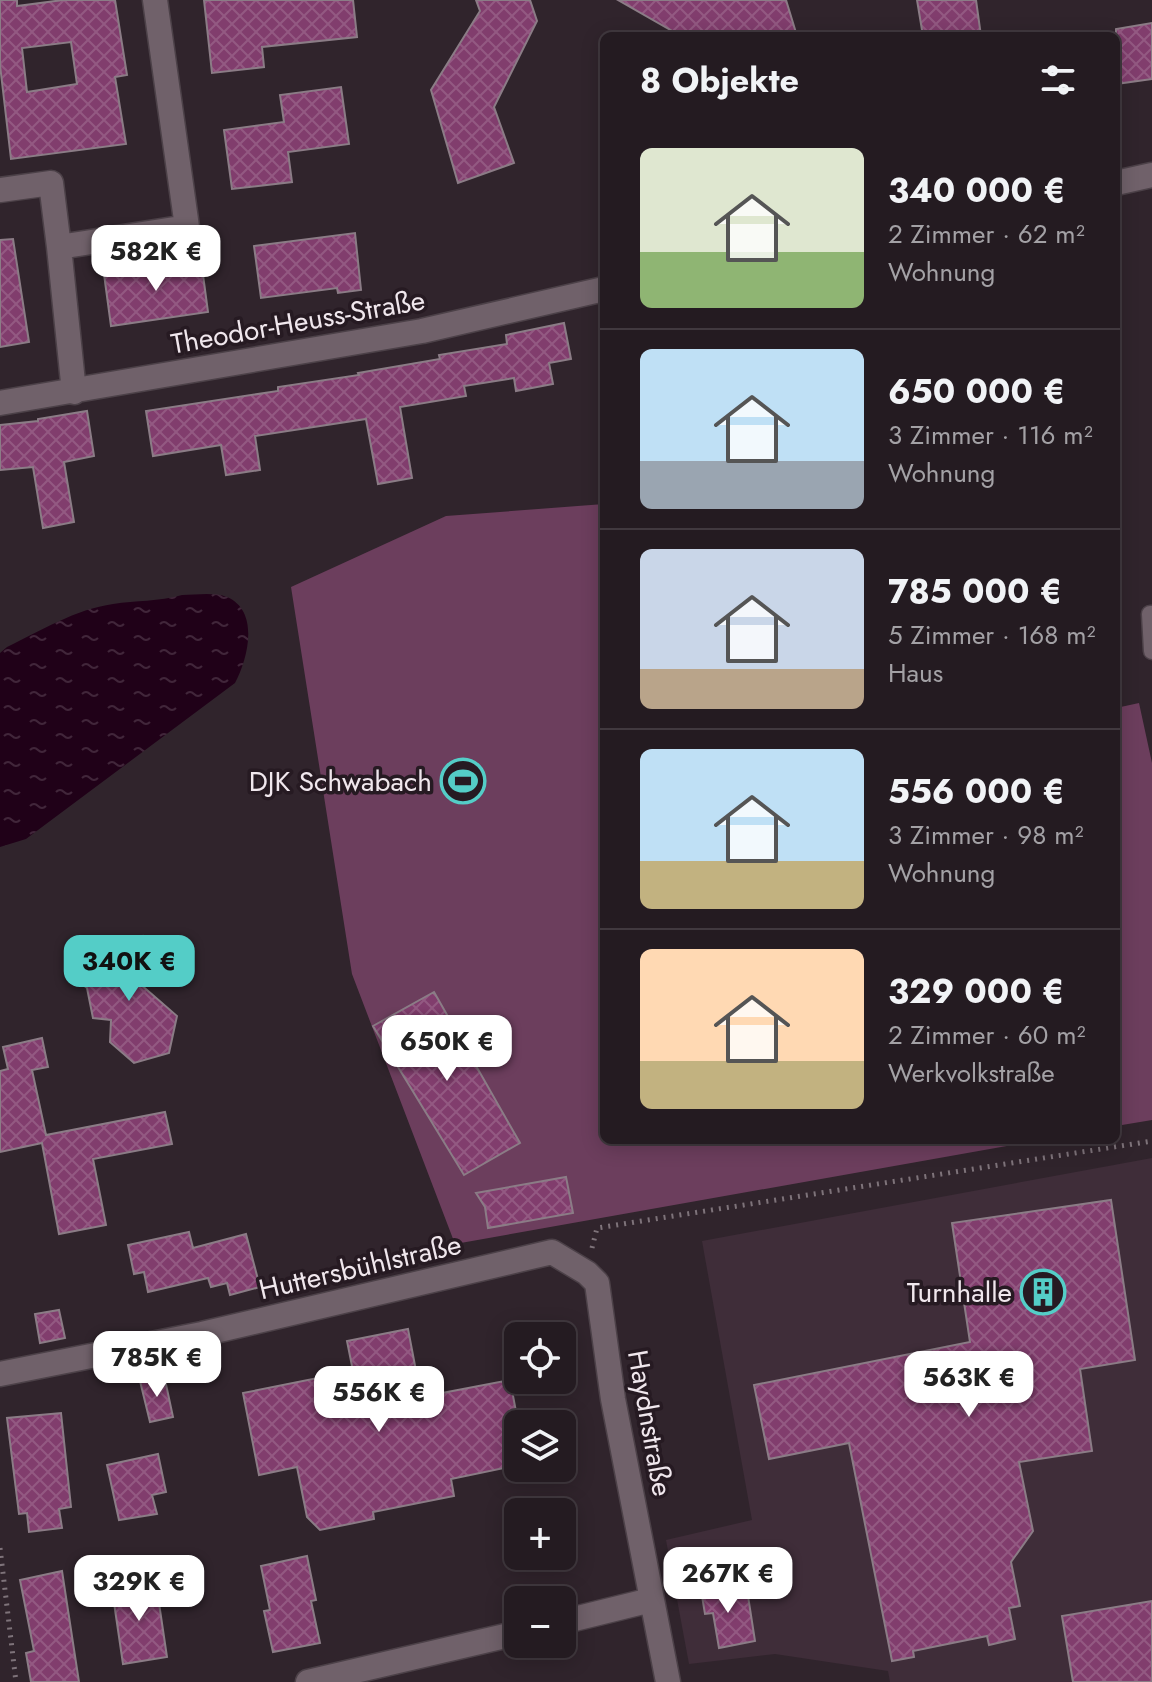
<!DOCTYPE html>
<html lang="de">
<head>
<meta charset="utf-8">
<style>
	body { margin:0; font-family:Jost,sans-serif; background:#2c242a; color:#f1f3f6; height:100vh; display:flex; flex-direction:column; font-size:30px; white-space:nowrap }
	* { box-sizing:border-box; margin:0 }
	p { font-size:26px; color:#a3a1a5 }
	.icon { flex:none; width:44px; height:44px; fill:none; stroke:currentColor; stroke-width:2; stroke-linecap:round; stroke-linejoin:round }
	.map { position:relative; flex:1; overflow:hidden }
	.details { position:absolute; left:600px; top:32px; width:520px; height:1112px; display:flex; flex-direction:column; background:#241b21; border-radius:12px; box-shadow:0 4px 20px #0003,0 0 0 2px #41393f }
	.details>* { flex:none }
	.controls { position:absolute; left:504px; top:1322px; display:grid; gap:16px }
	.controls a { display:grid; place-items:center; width:72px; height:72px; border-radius:12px; background:#241b21; box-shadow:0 4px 20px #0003,0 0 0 2px #41393f; font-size:40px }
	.price { position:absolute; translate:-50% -68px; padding:0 18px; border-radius:16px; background:#fff; color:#222; font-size:26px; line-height:52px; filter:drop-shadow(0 2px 4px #0008) }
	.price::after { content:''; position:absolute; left:50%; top:48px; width:24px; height:18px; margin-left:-12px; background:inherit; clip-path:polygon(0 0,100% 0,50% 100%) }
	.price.current { background:#54cdc7; color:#111 }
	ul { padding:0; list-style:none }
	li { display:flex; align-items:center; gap:24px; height:200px; padding:0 40px }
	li+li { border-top:2px solid #41393f }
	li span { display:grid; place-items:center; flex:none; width:224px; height:160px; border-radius:12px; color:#555 }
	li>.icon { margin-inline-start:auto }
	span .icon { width:96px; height:96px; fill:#fffc; stroke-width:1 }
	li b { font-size:34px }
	h2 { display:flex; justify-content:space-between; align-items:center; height:96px; padding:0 40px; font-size:34px }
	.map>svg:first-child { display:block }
</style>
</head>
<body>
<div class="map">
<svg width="1152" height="1682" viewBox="0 0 1152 1682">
	<defs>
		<pattern id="water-ripples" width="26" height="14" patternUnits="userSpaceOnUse" patternTransform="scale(2)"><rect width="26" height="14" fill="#200118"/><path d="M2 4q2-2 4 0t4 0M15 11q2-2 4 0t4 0" fill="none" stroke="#41263a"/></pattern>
		<pattern id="building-cross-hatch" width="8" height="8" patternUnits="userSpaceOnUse" patternTransform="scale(2)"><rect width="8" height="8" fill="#813d6d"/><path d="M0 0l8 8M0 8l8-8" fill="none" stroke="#935982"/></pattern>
	</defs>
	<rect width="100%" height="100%" fill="#30242c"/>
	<path fill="#3f2d39" d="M 1152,1158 L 1152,1682 L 890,1682 L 888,1671 L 775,1654 L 689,1664 L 666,1540 L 752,1520 L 702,1241 Z"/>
	<path fill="#6c3e5d" d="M 604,504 L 604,1140 L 1040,1140 L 455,1244 L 352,974 L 291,587 L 446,516 Z
		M 1139,703 L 1152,763 L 1152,1120 L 1116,1126 L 1116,708 Z"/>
	<path fill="url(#water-ripples)" d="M 182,595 C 195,595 214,592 227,597 C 260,611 248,659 235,683 L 26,839 L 0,847 L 0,653 L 7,647 C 40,631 76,609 113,604 C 136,600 158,602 182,595 Z"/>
	<path fill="url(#building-cross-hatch)" stroke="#8b7c86" stroke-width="2" fill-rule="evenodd" d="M 0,0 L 17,0 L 17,6 L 63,0 L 115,0 L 127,75 L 115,77 L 126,144 L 11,159 L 0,65 ZM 71,42 L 77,84 L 27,92 L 22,48 Z
		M 204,0 L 353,0 L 357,37 L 262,47 L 264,67 L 212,73 Z
		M 476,0 L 530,0 L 537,21 L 494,107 L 514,163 L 458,183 L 431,90 L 480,11 Z
		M 618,0 L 786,0 L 797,36 L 681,36 Z
		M 917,0 L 976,0 L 981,36 L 923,36 Z
		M 1152,23 L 1152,79 L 1116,84 L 1116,29 Z
		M 341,87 L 349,144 L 288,152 L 292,182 L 232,189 L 224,130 L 284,122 L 280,95 Z
		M 355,233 L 361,290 L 338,293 L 337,288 L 261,298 L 254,246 Z
		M 13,239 L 29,342 L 0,347 L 0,240 Z
		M 201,260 L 208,312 L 111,326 L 104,274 Z
		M 564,323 L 571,359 L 549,363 L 553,384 L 516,391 L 514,378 L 464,386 L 466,396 L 400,407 L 412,478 L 378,484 L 366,419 L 255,436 L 260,470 L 226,475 L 221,445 L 153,456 L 146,411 L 278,391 L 278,387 L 359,375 L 358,373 L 440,359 L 439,355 L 507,344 L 506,335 Z
		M 87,411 L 94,456 L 64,462 L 74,522 L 43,528 L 33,467 L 0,470 L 0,425 L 38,421 L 38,419 Z
		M 143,936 L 156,947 L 153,967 L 131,976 L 177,1016 L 169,1053 L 134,1063 L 110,1042 L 111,1020 L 93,1018 L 87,988 L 78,981 L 80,961 L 98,955 L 121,974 L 125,942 Z
		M 434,992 L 520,1143 L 464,1175 L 373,1026 Z
		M 42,1038 L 48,1067 L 32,1070 L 46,1135 L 165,1112 L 172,1144 L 93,1159 L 106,1225 L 59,1234 L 42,1143 L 0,1152 L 0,1071 L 8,1069 L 3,1047 Z
		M 566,1177 L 573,1213 L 488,1228 L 485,1207 L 476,1193 Z
		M 1111,1200 L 1135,1360 L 1080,1369 L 1092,1451 L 1019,1462 L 1033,1531 L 1011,1562 L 1020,1606 L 1009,1608 L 1015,1639 L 989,1645 L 987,1636 L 913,1651 L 914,1657 L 892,1661 L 849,1443 L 769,1459 L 754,1385 L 970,1342 L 952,1223 Z
		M 189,1232 L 193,1248 L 246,1234 L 260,1287 L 230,1295 L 227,1283 L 211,1287 L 208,1278 L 148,1292 L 144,1272 L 134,1274 L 128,1245 Z
		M 59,1310 L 65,1338 L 40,1343 L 35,1314 Z
		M 408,1329 L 421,1397 L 510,1380 L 518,1422 L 518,1465 L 451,1479 L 454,1496 L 373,1512 L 374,1519 L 320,1530 L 307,1517 L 297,1467 L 259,1475 L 243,1393 L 353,1371 L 347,1341 Z
		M 164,1375 L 173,1417 L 150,1422 L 140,1381 Z
		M 61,1413 L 71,1507 L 59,1509 L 62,1528 L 29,1532 L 27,1513 L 19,1514 L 7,1418 Z
		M 158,1454 L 166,1492 L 152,1495 L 157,1514 L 119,1520 L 107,1465 Z
		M 307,1556 L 316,1600 L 311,1601 L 320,1643 L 273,1652 L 264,1611 L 270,1610 L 261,1566 Z
		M 62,1571 L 79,1682 L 31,1682 L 26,1653 L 34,1651 L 20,1580 Z
		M 724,1579 L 728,1600 L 748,1596 L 755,1641 L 719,1648 L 713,1613 L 705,1614 L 700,1584 Z
		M 156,1583 L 167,1657 L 123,1664 L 112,1589 Z
		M 1152,1601 L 1152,1682 L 1073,1682 L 1062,1616 Z"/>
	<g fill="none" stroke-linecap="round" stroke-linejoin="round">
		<g stroke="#4c4148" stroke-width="19">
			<path id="lane" d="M 1152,614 L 1150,614 L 1152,651"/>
		</g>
		<g stroke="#4c4148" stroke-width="27">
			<path id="street" d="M 1116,183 L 1152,175
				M 0,190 L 51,183 L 59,247
				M 74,392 L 59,247 L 187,227 L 155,0
				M 0,403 L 422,331 L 604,289
				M 0,1374 L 202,1334 L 552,1252 L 587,1273 L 597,1283 L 613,1399 L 668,1682
				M 562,1622 L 651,1600
				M 308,1682 L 518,1633"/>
		</g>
		<path stroke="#7e737a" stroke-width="5" stroke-dasharray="2 6" stroke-linecap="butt" d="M 592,1248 L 597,1228 L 1152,1141
			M 0,1548 L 16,1682"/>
		<use href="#lane" stroke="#70616a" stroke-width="16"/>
		<use href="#street" stroke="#70616a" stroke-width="24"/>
	</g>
	<defs>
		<g id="stadium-ring" transform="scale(2.3)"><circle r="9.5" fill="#261a22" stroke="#54cdc7" stroke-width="1.5"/><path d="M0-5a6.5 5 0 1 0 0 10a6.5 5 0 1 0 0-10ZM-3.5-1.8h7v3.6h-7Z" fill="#54cdc7"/></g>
		<g id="building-ring" transform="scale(2.3)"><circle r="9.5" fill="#261a22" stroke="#54cdc7" stroke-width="1.5"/><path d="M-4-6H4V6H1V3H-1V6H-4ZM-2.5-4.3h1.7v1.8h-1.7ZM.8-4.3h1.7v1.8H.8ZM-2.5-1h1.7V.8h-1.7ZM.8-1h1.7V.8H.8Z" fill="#54cdc7"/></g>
	</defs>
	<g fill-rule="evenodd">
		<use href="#stadium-ring" x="463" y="781"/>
		<use href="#building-ring" x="1043" y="1292"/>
	</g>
	<g text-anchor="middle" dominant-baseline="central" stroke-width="7" stroke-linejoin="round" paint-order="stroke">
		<g font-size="28" fill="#f0e7ed" stroke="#261a22">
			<text transform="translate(298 322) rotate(-10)">Theodor-Heuss-Straße</text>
			<text transform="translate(360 1267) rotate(-13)">Huttersbühlstraße</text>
			<text transform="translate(650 1423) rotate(80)">Haydnstraße</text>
		</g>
		<g font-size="28" fill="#f0e7ed" stroke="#261a22" text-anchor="end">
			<text x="432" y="781">DJK Schwabach</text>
			<text x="1012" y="1292">Turnhalle</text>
		</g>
	</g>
</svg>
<div class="controls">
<a><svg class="icon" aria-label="locate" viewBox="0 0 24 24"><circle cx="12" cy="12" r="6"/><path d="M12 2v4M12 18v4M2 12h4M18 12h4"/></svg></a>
<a><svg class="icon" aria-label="layers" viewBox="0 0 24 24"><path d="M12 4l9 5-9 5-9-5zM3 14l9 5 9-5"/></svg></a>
<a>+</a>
<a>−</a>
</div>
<b class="price" style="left:156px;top:293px">582K €</b>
<b class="price current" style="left:129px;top:1003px">340K €</b>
<b class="price" style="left:447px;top:1083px">650K €</b>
<b class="price" style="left:157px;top:1399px">785K €</b>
<b class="price" style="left:969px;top:1419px">563K €</b>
<b class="price" style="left:379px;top:1434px">556K €</b>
<b class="price" style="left:728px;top:1615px">267K €</b>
<b class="price" style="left:139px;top:1623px">329K €</b>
<section class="details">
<h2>8 Objekte<svg class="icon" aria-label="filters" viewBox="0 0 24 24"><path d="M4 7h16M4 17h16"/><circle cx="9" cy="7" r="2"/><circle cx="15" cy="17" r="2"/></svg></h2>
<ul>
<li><span style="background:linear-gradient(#dfe7d0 65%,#8fb573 0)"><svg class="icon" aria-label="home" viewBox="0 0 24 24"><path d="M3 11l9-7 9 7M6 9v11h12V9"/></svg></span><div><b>340 000 €</b><p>2 Zimmer · 62 m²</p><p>Wohnung</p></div></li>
<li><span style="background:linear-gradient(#bfe0f5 70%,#9aa5b1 0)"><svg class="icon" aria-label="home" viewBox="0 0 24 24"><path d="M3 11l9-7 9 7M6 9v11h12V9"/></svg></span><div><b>650 000 €</b><p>3 Zimmer · 116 m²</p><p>Wohnung</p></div></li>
<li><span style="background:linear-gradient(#c9d6e8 75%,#b9a48a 0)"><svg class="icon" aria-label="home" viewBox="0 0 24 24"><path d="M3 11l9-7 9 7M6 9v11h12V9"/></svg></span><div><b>785 000 €</b><p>5 Zimmer · 168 m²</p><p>Haus</p></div></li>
<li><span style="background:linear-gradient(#bfe0f5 70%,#c2b280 0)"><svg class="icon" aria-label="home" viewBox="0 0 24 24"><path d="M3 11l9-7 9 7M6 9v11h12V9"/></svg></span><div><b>556 000 €</b><p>3 Zimmer · 98 m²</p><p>Wohnung</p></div></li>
<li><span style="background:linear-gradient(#ffd9b3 70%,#c2b280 0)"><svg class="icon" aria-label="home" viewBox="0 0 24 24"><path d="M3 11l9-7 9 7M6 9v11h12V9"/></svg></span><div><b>329 000 €</b><p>2 Zimmer · 60 m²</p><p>Werkvolkstraße</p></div></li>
</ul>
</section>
</div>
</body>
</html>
